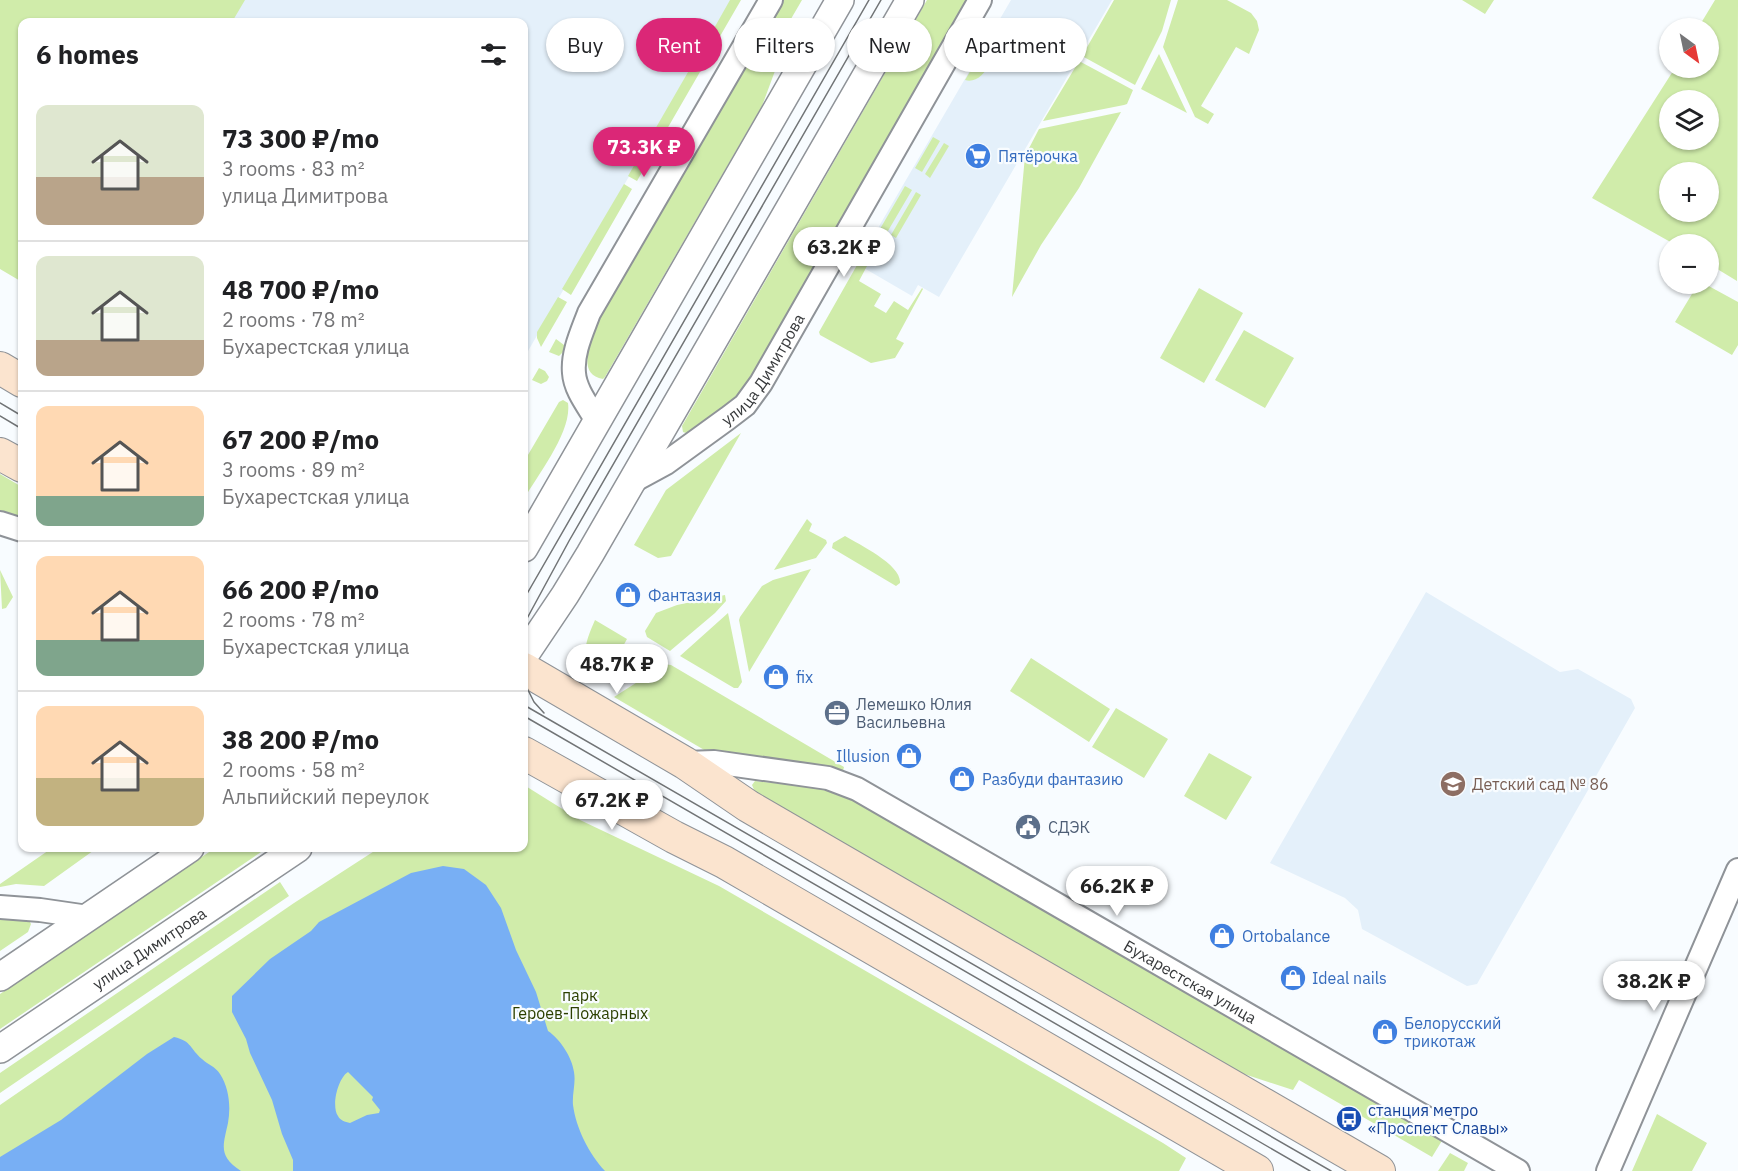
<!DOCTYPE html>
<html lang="en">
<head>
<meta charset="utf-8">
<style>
	body { margin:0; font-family:"IBM Plex Sans",sans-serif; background:#f2f2f2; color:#202124; height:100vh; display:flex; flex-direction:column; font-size:22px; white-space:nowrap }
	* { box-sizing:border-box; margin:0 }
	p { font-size:20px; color:#757577 }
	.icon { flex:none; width:33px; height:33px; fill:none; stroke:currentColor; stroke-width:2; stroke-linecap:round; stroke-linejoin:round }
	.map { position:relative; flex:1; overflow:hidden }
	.details { position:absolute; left:18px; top:18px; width:510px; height:834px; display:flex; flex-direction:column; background:#fff; border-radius:12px; box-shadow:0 2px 4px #0004 }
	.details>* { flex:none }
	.banner { position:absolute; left:546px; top:18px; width:570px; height:54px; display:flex; gap:12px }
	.needle { width:39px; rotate:147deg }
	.fabs { position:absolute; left:1659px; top:18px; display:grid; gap:12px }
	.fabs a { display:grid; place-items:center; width:60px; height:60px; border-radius:50%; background:#fff; box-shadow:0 2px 4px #0004; font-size:30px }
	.price { position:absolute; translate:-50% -51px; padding:0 14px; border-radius:21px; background:#fff; color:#222; font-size:20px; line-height:39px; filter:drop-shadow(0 2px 3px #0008) }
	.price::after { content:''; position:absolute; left:50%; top:36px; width:18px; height:14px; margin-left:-9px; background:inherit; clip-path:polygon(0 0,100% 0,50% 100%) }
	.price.selected { background:#db2777; color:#fff }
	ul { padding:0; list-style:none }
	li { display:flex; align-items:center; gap:18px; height:150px; padding:0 18px }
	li+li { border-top:2px solid #e0e0e0 }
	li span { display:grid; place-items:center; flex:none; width:168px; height:120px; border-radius:12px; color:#555 }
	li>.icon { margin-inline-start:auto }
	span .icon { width:72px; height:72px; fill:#fffc; stroke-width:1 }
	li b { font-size:26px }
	h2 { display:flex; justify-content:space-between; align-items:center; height:72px; padding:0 18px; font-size:26px }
	.chip { padding:0 21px; border-radius:27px; background:#fff; box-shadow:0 2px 4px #0004; font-size:21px; line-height:54px }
	.chip.selected { background:#db2777; color:#fff }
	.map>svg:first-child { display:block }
</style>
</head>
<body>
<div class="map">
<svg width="1738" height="1171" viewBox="0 0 1738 1171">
	<rect width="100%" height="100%" fill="#f8fcff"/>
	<path fill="#e4f0fa" d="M 240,0 L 731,0 L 524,358 L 524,22 L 228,22 Z
		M 1011,0 L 1112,0 L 939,297 L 918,285 L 912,296 L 857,264 Z
		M 1426,592 L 1560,672 L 1578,669 L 1631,699 L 1635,708 L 1477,984 L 1467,986 L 1362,929 L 1358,910 L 1345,898 L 1270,863 Z"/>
	<path fill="#d0ecaa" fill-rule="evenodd" d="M 0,0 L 245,0 L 232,22 L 22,22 L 22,282 L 0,269 Z
		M 730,0 L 741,0 L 708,57 L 700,53 Z
		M 784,0 L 802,0 L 774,48 L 782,52 L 762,106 L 605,377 L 603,379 C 573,374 594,335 600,316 Z
		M 927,0 L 968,0 L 749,382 L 732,402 L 689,434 L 683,432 L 682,426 Z
		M 1114,0 L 1171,0 L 1162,31 L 1135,85 L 1082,56 Z
		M 1178,0 L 1227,0 L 1251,13 L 1257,21 L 1259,30 L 1249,54 L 1236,47 L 1201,106 L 1214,114 L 1208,124 L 1195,117 L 1163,47 Z
		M 1462,0 L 1494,0 L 1485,14 Z
		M 1715,0 L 1738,0 L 1737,281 L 1709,264 L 1708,244 L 1674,244 L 1592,198 L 1675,68 L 1708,68 L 1708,28 L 1698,28 ZM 1708,100 L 1708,140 L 1670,140 L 1670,100 ZM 1708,172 L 1708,212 L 1670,212 L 1670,172 Z
		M 1002,18 L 1002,30 L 1069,67 L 1066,70 L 1006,35 C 997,50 985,86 965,80 Z
		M 1159,54 L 1187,113 L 1141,89 Z
		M 695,60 L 704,65 L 637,181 L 628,176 Z
		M 1079,61 L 1133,90 L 1127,104 L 1124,105 L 1043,121 Z
		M 1121,112 L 1079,188 L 1041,245 L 1012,297 L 1025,156 L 1039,129 Z
		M 933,137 L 940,141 L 922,172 L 915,168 Z
		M 944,143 L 949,146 L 930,178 L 925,174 Z
		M 624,184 L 632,189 L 571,295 L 562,289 Z
		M 905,186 L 912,190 L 885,236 L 879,243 L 873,241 Z
		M 916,192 L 921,195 L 896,238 L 891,235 Z
		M 861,258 L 866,261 L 867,266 L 859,281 L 881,294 L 874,306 L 886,313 L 894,301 L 908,310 L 922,288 L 923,289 L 896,339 L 904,343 L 895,358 L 871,363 L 820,335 L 819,332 Z
		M 1698,284 L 1705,284 L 1738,302 L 1738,345 L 1732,355 L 1675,322 Z
		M 1199,288 L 1243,313 L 1204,383 L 1160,358 Z
		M 558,297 L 567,302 L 541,347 L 537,338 L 537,332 Z
		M 1244,330 L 1294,358 L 1265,408 L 1215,380 Z
		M 556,339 L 564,345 L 565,350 L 559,356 L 549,352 Z
		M 539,368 L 545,371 L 549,377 L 547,381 L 541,384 L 532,380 Z
		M 563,400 L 568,403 C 572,432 538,474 524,499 L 524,460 L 525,460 L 559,402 Z
		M 741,433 L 671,556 L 658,558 L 634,545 L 666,490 Z
		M 0,474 L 22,487 L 22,519 L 16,519 L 0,511 Z
		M 807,519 L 812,524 L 809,531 L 826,540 L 827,543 L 816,558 L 774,570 Z
		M 845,536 C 860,545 902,565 900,583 L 896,586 L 832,548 L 833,543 Z
		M 811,569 L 749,672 L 739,620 L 740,617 L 762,586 L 773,580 Z
		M 0,570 L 13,597 L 6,608 L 2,609 Z
		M 725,595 L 726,601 L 715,613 L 670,651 L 647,637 L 645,631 L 656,613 L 677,605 Z
		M 728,613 L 742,682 L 738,688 L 734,688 L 680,656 Z
		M 595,620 L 627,639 L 605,679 C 577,664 584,645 595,620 Z
		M 1031,658 L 1110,709 L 1089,742 L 1010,691 Z
		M 663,664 L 671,665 L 844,767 L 843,771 L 706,751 L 614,697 L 639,681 L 656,666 Z
		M 1116,708 L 1168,739 L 1144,778 L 1092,747 Z
		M 1209,753 L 1252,777 L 1226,820 L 1184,796 Z
		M 755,781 L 813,787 L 850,797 L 1237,1022 L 1241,1022 L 1256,1031 L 1256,1033 L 1258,1034 L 1259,1033 L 1443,1139 L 1432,1157 L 1299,1080 L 1293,1090 L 1238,1072 L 755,792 L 752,785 Z
		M 524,785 L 580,820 L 719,886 L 1163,1143 L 1186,1158 L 1179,1171 L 0,1171 L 0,1105 L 294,903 L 379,848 L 524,848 Z
		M 52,848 L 97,848 L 44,886 L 16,884 L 0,887 L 0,884 Z
		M 215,848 L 267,848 L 0,1029 L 0,994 Z
		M 280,882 L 289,896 L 0,1093 L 0,1073 Z
		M 0,918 L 29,920 L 31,924 L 28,932 L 0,951 Z
		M 1657,1114 L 1707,1143 L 1692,1171 L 1632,1171 Z
		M 1450,1153 L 1468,1163 L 1464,1171 L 1438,1171 Z"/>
	<path fill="#78aff4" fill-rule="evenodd" d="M 443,866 L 464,869 L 486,885 L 501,908 L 516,950 L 536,992 L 548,1031 C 560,1039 572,1057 574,1072 C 576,1083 572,1094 573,1105 C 576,1128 589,1154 605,1171 L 293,1171 L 293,1160 L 282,1134 L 272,1100 L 250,1053 L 246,1039 L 232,1012 L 232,996 L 270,959 L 311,931 L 319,922 L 411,873 ZM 348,1072 L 373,1097 L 372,1100 L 380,1110 L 379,1113 L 367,1115 L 350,1123 C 345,1122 340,1120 338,1116 C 331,1106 338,1078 348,1072 Z
		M 174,1037 C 192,1041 190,1049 202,1059 C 208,1065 215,1066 220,1074 C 229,1088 231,1106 228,1123 C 223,1146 218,1156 241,1171 L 0,1171 L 0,1157 L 61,1120 L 147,1054 Z"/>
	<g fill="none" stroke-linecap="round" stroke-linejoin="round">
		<g stroke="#8f9398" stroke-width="26">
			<g id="minor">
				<path d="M 597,421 C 589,407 575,390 574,373 C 572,353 582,332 589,313 L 771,0"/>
				<path id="s1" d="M 631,482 L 666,463 L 728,418 L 745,405 L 761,383 L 980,0"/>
				<path d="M 0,523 L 22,530"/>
				<path id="s2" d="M 685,763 L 714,762 L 828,778 L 857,789 L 1518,1171"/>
				<path d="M 0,907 L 40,910 L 88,917"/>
				<path d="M 1608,1171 L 1738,870"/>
			</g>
		</g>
		<g stroke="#8f9398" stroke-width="30">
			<g id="tertiary">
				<path d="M 524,548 L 840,0"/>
				<path d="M 524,656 L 565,595 L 590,554 L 910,0"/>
				<path d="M 0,977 L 190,848"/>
				<path id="s3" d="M 0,1049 L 298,848"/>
			</g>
		</g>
		<g stroke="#8f9398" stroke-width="34">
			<path id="secondary" d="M 0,368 L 22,381
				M 0,454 L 22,466
				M 524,669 L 685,763 L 748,806 L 872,878 L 1379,1171
				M 524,753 L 674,837 L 724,862 L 1257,1171"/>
		</g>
		<use href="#minor" stroke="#fff" stroke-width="22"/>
		<use href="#tertiary" stroke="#fff" stroke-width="27"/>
		<use href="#secondary" stroke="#fbe4cf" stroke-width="32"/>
		<path stroke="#717476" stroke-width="1.5" d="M 0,403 L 22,416
			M 0,416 L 22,429
			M 524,599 L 869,0
			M 524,624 L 569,541 L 881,0
			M 524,682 L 534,702 L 544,713
			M 524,705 L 1331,1171
			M 524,716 L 1310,1171"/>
	</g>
	<defs>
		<g id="supermarket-disc" transform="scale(1.35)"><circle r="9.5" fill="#3f7fe0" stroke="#f8fcff"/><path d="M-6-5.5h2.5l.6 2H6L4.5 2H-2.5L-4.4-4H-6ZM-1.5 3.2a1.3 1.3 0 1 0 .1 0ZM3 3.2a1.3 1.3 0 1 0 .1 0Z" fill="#fff"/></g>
		<g id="shop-disc" transform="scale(1.35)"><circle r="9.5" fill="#3f7fe0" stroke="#f8fcff"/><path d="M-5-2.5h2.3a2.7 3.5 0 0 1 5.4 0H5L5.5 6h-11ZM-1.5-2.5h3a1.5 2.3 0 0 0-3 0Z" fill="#fff"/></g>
		<g id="office-disc" transform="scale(1.35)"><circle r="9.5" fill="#5c6f8a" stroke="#f8fcff"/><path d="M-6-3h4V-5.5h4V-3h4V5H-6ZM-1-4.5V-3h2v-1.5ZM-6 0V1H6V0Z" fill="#fff"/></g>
		<g id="school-disc" transform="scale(1.35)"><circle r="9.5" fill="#8d6e63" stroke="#f8fcff"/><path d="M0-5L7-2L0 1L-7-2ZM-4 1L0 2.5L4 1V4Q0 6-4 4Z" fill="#fff"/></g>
		<g id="civic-disc" transform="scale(1.35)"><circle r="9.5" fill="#5c6f8a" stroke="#f8fcff"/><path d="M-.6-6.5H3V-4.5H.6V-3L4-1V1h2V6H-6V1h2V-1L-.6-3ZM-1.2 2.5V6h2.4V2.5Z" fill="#fff"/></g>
		<g id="bus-disc" transform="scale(1.35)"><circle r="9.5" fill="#1a4fb4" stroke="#f8fcff"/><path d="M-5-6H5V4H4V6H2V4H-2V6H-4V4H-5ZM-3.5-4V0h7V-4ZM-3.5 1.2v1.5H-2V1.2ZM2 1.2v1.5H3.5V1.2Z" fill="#fff"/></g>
	</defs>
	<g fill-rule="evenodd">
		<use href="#supermarket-disc" x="978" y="156"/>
		<use href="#shop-disc" x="628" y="595"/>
		<use href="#shop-disc" x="776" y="677"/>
		<use href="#office-disc" x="837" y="713"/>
		<use href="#shop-disc" x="909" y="756"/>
		<use href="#shop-disc" x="962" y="779"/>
		<use href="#school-disc" x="1453" y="784"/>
		<use href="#civic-disc" x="1028" y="827"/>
		<use href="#shop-disc" x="1222" y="936"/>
		<use href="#shop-disc" x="1293" y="978"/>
		<use href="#shop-disc" x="1385" y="1032"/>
		<use href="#bus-disc" x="1349" y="1119"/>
	</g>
	<g text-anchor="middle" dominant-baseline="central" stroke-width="4.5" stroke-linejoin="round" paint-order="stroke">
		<g font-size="16" fill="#366cbe" stroke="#f8fcff" text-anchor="start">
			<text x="998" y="156">Пятёрочка</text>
			<text x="648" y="595">Фантазия</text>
			<text x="796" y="677">fix</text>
			<text x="890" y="756" text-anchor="end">Illusion</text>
			<text x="982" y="779">Разбуди фантазию</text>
			<text x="1242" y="936">Ortobalance</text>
			<text x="1312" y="978">Ideal nails</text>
			<text x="1404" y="1023">Белорусский<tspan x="1404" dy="18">трикотаж</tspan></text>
		</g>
		<g font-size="16" fill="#37393b" stroke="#f8fcff">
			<text stroke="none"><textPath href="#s1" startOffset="177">улица Димитрова</textPath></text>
			<text stroke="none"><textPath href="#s3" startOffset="180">улица Димитрова</textPath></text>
			<text stroke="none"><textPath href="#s2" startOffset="560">Бухарестская улица</textPath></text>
		</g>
		<g font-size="16" fill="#4e5e75" stroke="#f8fcff" text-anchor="start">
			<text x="856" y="704">Лемешко Юлия<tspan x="856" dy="18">Васильевна</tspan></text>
			<text x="1048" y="827">СДЭК</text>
		</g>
		<g font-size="16" fill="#785e54" stroke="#f8fcff" text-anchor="start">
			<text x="1472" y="784">Детский сад № 86</text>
		</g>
		<g font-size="16" fill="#2c4001" stroke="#f8fcff">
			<text x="580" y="995">парк<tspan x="580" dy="18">Героев-Пожарных</tspan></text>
		</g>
		<g font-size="16" fill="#164399" stroke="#f8fcff" text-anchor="start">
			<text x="1368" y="1110">станция метро<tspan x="1368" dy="18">«Проспект Славы»</tspan></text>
		</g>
	</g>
</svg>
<div class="fabs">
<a><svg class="needle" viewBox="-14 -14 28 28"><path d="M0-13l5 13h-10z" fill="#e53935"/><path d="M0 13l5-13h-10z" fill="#757577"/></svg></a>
<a><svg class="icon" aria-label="layers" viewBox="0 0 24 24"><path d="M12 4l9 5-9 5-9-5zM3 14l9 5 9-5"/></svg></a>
<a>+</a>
<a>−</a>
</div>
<b class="price selected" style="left:644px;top:178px">73.3K ₽</b>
<b class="price" style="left:844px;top:278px">63.2K ₽</b>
<b class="price" style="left:617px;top:695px">48.7K ₽</b>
<b class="price" style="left:612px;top:831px">67.2K ₽</b>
<b class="price" style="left:1117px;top:917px">66.2K ₽</b>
<b class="price" style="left:1654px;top:1012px">38.2K ₽</b>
<div class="banner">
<a class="chip">Buy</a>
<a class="chip selected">Rent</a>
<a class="chip">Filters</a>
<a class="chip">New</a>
<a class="chip">Apartment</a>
</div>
<section class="details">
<h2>6 homes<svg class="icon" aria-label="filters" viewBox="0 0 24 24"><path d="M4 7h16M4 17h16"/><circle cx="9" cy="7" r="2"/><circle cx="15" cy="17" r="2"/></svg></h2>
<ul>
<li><span style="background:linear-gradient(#dfe7d0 60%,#b9a48a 0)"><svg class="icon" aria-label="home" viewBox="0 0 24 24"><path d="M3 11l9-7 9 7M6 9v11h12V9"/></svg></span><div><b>73 300 ₽/mo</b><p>3 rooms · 83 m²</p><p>улица Димитрова</p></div></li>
<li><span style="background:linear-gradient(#dfe7d0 70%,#b9a48a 0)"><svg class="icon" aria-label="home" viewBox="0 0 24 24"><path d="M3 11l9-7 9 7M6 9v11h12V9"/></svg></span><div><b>48 700 ₽/mo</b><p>2 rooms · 78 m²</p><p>Бухарестская улица</p></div></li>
<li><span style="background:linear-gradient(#ffd9b3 75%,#7fa58c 0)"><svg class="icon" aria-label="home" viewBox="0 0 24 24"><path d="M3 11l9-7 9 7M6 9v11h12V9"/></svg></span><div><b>67 200 ₽/mo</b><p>3 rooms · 89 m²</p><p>Бухарестская улица</p></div></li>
<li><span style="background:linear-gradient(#ffd9b3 70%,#7fa58c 0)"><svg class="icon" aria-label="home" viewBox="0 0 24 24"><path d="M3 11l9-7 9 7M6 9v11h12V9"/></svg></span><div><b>66 200 ₽/mo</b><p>2 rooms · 78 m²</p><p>Бухарестская улица</p></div></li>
<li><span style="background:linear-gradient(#ffd9b3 60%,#c2b280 0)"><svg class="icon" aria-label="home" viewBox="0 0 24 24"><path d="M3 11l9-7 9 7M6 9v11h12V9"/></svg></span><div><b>38 200 ₽/mo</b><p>2 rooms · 58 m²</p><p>Альпийский переулок</p></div></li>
</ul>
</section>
</div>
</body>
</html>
